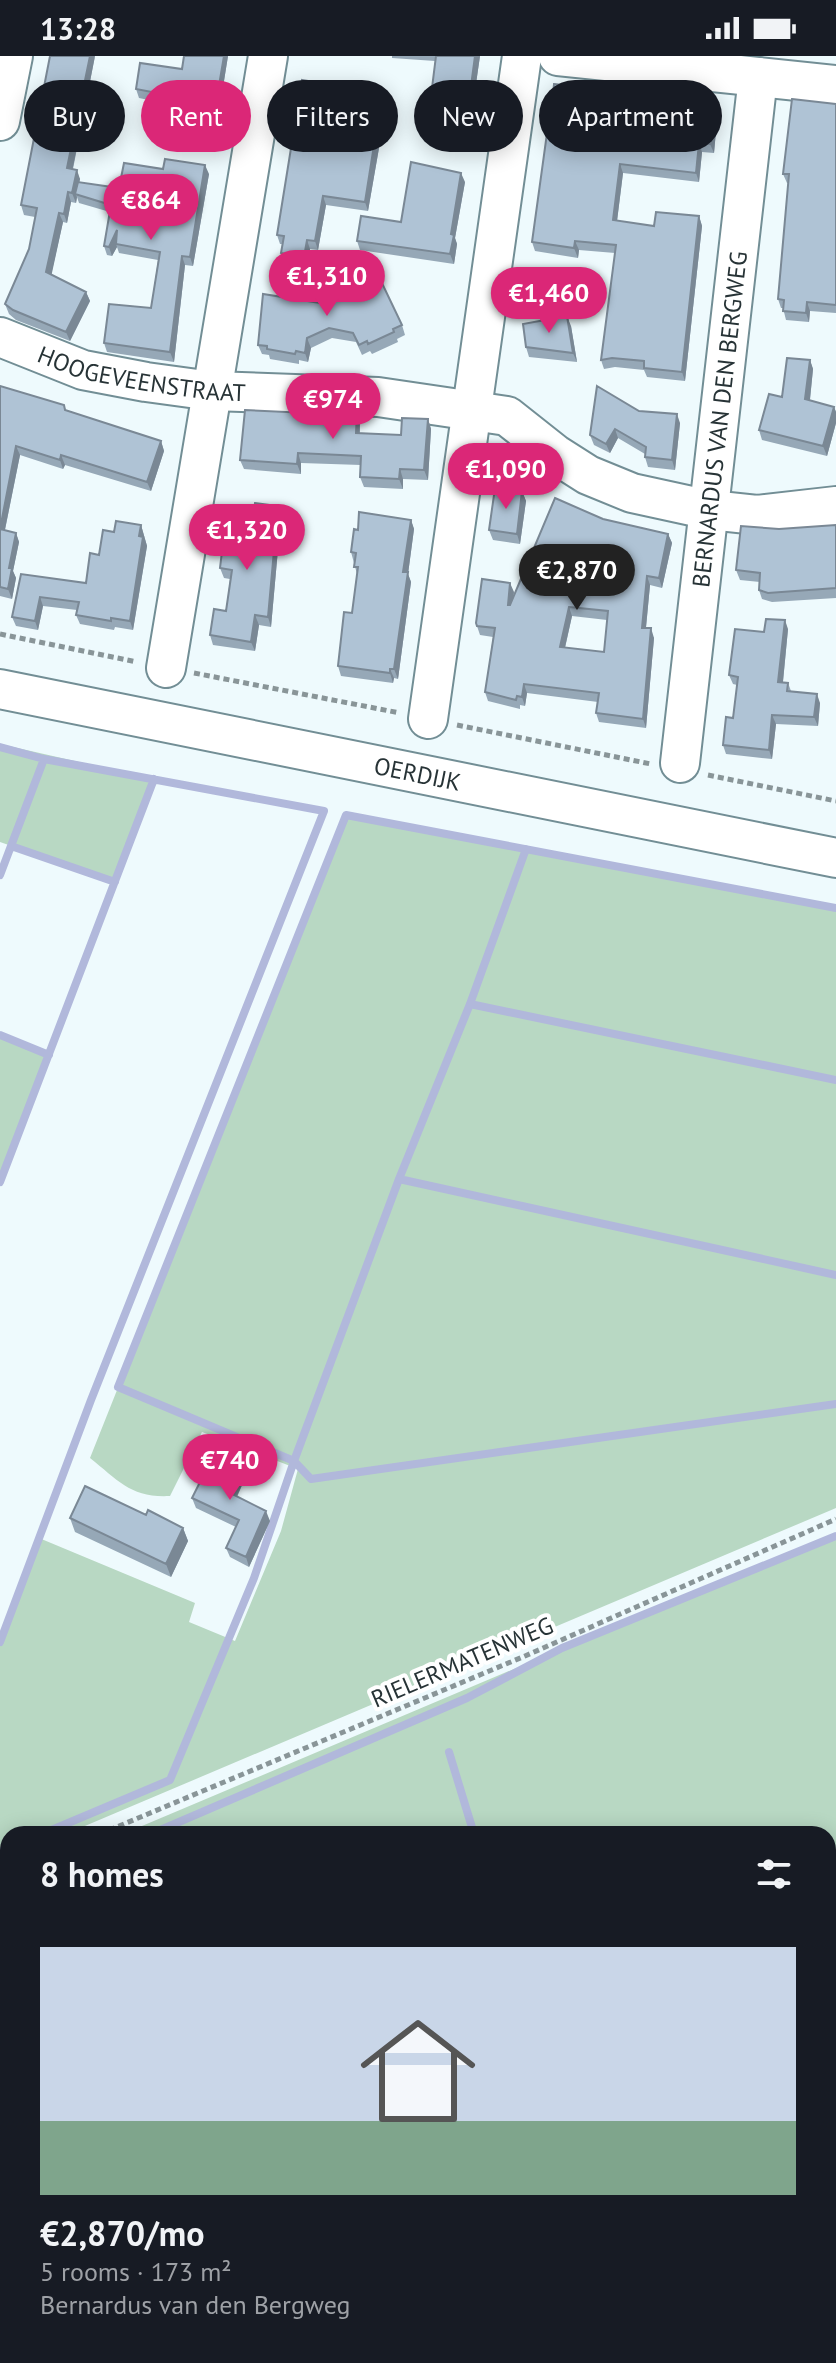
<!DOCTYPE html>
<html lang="en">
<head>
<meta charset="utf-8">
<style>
	body { margin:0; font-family:"PT Sans",sans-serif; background:#242831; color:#f1f3f6; height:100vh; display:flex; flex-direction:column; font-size:30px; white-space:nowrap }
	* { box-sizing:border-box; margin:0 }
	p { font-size:26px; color:#9ea1a6 }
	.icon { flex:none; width:44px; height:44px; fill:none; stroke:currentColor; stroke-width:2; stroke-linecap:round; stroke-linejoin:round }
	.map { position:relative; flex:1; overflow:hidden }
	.side { position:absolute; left:0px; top:1770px; width:836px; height:538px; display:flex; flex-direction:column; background:#171b24; border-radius:24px 24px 0 0; box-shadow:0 4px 20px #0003 }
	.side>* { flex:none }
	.hud { position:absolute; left:24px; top:24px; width:788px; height:72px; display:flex; gap:16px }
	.price { position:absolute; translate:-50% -68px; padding:0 18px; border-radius:28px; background:#db2777; color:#fff; font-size:26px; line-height:52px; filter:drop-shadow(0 2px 4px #0008) }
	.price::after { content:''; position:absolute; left:50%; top:48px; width:24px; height:18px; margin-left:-12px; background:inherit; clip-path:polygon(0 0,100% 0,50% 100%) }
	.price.on { background:#222; color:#fff }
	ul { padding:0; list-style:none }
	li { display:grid; align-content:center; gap:16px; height:424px; padding:0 40px }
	li span { display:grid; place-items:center; height:248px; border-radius:0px; color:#555 }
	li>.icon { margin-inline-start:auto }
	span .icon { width:144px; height:144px; fill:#fffc; stroke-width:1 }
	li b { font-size:34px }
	h2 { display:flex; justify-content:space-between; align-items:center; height:96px; padding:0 40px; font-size:34px }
	.tag { padding:0 28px; border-radius:36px; background:#171b24; box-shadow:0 4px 20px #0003; font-size:28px; line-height:72px }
	.tag.on { background:#db2777; color:#fff }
	.status { display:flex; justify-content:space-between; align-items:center; height:56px; padding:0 40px; background:#171b24; direction:ltr }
	.status svg { height:22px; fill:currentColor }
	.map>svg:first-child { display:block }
</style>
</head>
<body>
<div class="status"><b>13:28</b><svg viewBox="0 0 49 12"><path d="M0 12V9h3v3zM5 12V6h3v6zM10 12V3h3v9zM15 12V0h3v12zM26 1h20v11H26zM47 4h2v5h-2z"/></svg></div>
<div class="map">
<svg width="836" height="2307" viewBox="0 0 836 2307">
	<rect width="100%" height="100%" fill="#eefafd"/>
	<path fill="#b8d8c3" d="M 0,688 L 154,723 L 115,826 L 0,786 Z
		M 346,759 L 836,851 L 836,1452 L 66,1778 L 8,1778 L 8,1803 L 0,1807 L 0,1581 L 39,1482 L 195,1547 L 189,1566 L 235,1585 L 281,1475 L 298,1413 L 202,1376 L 170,1440 C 131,1442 119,1425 90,1402 Z
		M 0,979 L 49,999 L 0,1126 Z
		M 836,1477 L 836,1841 L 828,1848 L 828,1778 L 123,1778 Z
		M 8,1828 L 8,2300 L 328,2300 L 321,2307 L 0,2307 L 0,1832 Z
		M 836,1884 L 836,2081 L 828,2088 L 828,1891 Z
		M 836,2245 L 836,2307 L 766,2307 L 774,2300 L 828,2300 L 828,2252 Z
		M 379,2300 L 592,2300 L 584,2307 L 372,2307 Z"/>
	<path fill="#b1b8db" d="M 836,2131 L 836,2197 L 828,2204 L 828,2138 Z
		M 648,2300 L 722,2300 L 714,2307 L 641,2307 Z"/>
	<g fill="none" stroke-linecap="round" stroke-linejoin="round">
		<path stroke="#b1b8db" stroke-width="8" d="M 0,691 L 44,703 L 324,755 L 91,1344 L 0,1586
			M 44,703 L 11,790 L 115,826
			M 526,793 L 470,948 L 399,1123 L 294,1405 L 311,1423 L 836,1348
			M 0,819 L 11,790
			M 470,948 L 836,1024
			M 0,979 L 49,999
			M 399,1123 L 836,1219
			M 0,1126 L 154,723
			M 449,1696 L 474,1778
			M 42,1778 L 170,1724 L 254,1522 L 294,1405 L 118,1331 L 346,759 L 836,852
			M 151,1778 L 467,1642 L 562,1592 L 836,1480
			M 0,1796 L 8,1792
			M 828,1817 L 836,1811
			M 0,1837 L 8,1834
			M 828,1916 L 836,1909
			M 0,2114 L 8,2135
			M 73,2300 L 76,2307
			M 277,2300 L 279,2307
			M 286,2307 L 293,2300
			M 397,2307 L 404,2300"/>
		<g stroke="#728e95" stroke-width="42">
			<g id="minor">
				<path d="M 558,0 L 836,29"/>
				<path d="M 0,65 L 13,0"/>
				<path id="s1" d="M 0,281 L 83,314 L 146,326 L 212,335 L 378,341 L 507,360 L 555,398 L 588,419 L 632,437 L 710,454 L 757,459 L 836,450"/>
				<path d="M 166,612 L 268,0"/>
				<path id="s2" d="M 0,633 L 836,802"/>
				<path d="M 428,663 L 522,0"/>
				<path id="s3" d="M 680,707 L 758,21"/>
				<path d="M 828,2233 L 836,2226"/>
				<path d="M 742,2307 L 750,2300"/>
			</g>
		</g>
		<g stroke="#d4d6d7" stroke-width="48">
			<path id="major" d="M 828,1867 L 836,1860
				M 349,2307 L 356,2300"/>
		</g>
		<path stroke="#899598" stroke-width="5" stroke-dasharray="6 4" stroke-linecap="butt" d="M 0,578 L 137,606
			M 194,617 L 400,657
			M 457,669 L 651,708
			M 708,719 L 836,745
			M 100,1778 L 525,1600 L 836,1463
			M 0,1820 L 8,1817
			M 828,2063 L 836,2056
			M 828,2095 L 836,2088
			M 562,2307 L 569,2300
			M 593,2307 L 601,2300"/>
		<use href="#minor" stroke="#fff" stroke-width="38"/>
		<use href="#major" stroke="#75f8ef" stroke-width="44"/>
	</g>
	<path fill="#96a8b7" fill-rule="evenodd" d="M 95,0 L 73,113 L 80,123 L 79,126 L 119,132 L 209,118 L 193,210 L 185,209 L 174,306 L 107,296 L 104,287 L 151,252 L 158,204 L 119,197 L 117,191 L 112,200 L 107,199 L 104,190 L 110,156 L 79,147 L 77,141 L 76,147 L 71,146 L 67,167 L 63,166 L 51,219 L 86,236 L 90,245 L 70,285 L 16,264 L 9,258 L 5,248 L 29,193 L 35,161 L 24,159 L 21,149 Z
		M 184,0 L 228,0 L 218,62 L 180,56 L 178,50 L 139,42 L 136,33 L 182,13 Z
		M 392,0 L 480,0 L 471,62 L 433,57 L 430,48 L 435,5 L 392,2 Z
		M 344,40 L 338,78 L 379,92 L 368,155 L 326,149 L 318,194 L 310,193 L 307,210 L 285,206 L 281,197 L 283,188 L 280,188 L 277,179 Z
		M 710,45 L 714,54 L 712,66 L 716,75 L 714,97 L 702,96 L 699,126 L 623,117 L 617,165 L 654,170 L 699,160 L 702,170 L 685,325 L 647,321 L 644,314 L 615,311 L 604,313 L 601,304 L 615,197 L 579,194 L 578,202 L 535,195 L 532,186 L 547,75 L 545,70 L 552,49 Z
		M 836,48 L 836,257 L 810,255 L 809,266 L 786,264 L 783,252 L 781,252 L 778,243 L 788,127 L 787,127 L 783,118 Z
		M 465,126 L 455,182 L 457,188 L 454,208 L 360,194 L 357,185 L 401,166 Z
		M 263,238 L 402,269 L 405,279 L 397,283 L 398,286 L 372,298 L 370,295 L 362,299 L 356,286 L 332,282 L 311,292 L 308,306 L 299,304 L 299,308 L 270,303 L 269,299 L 262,298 L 258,289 Z
		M 571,270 L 577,306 L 529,301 L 526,291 Z
		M 810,304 L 813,313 L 810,344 L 834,351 L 836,356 L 836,367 L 827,400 L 762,384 L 759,374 Z
		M 0,330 L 64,349 L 66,354 L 161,385 L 164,395 L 151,435 L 65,409 L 63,413 L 20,399 L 5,474 L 16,477 L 19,486 L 13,515 L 16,522 L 12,543 L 0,540 Z
		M 639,355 L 680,367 L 675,414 L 648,411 L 645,401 L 645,398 L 618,382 L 610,397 L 594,389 L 590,379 Z
		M 357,356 L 360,365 L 360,377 L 401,379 L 428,363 L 431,373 L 428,424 L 403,423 L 403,433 L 364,431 L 360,421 L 361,409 L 301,407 L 301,418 L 244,413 L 240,404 L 307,357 Z
		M 522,435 L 526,445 L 520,488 L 493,484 L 489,474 Z
		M 278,450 L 281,460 L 271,571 L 259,569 L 255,595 L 213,589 L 210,579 L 226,555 L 230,523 L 224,522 L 220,512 L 253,462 Z
		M 603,463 L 668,478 L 672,487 L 662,532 L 650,529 L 646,572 L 654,582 L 646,672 L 599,666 L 596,657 L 598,646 L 527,637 L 525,650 L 520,649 L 520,653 L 488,645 L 485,636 L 493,581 L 480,579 L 476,567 L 514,536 L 513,541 ZM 572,560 L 607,564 L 604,596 L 565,592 Z
		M 411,464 L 414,473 L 408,518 L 411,526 L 398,623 L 394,622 L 393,627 L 341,620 L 338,610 L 352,557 L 357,518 L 351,496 L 358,474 Z
		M 141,469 L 147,490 L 133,574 L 115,571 L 114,574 L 80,568 L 76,559 L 77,554 L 43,550 L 38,574 L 16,570 L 12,561 L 21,518 L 86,527 L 99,499 L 114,476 Z
		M 836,469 L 836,542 L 772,546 L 762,543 L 759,534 L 760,526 L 740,524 L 736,514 L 779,473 Z
		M 788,573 L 783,626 L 788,627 L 791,635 L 820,647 L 818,670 L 776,668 L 772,703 L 726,698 L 723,689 L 733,662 L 737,629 L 733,628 L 729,619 L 764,576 Z
		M 243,1411 L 246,1420 L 237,1441 L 270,1465 L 249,1511 L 230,1501 L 226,1492 L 236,1471 L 196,1452 L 192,1442 Z
		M 146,1459 L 183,1472 L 188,1485 L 171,1521 L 75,1476 L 70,1462 Z"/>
	<path fill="#7a8895" d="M 90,0 L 95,0 L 71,121 L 67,112 Z
		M 224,0 L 228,0 L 218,62 L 215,53 Z
		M 475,0 L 480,0 L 471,62 L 468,53 Z
		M 340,30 L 344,40 L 336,86 L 333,77 Z
		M 710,45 L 714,54 L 712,74 L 708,65 Z
		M 713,66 L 716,75 L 714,97 L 710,88 Z
		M 375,83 L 379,92 L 368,155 L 365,146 Z
		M 699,87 L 702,96 L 699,126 L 696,117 Z
		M 620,108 L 623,117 L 616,173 L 613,164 Z
		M 205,109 L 209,118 L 193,210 L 190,201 Z
		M 77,114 L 80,123 L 77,139 L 75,138 L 77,141 L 76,147 L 72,137 Z
		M 461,117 L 465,126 L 455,182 L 457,188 L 454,208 L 450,198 L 451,178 Z
		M 68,136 L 71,146 L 67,167 L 64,158 Z
		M 323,140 L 326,149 L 318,194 L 315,185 Z
		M 59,157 L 63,166 L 50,226 L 46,216 Z
		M 699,160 L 702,170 L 685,325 L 682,316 Z
		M 117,174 L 116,188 L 117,191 L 112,200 L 109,191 Z
		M 307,184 L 310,193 L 307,210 L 304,201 Z
		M 575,185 L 579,194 L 578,202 L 574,192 Z
		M 182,200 L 185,209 L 174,306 L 170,296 Z
		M 86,236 L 90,245 L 70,285 L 66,276 Z
		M 807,246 L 810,255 L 809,266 L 806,257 Z
		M 567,260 L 571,270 L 577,306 L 573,297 Z
		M 307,282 L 311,292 L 308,306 L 305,297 Z
		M 810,304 L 813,313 L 809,352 L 805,343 Z
		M 834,351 L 836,356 L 836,367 L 827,400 L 823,390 Z
		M 357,356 L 360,365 L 359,387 L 356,377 Z
		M 677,358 L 680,367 L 675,414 L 672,404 Z
		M 428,363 L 431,373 L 428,424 L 424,414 Z
		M 615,373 L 618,382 L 610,397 L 606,388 Z
		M 161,385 L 164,395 L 151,435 L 147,426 Z
		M 16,390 L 20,399 L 3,483 L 0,473 Z
		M 298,397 L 301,407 L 301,418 L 297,408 Z
		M 61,399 L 65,409 L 63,413 L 60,404 Z
		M 400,413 L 403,423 L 403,433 L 399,423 Z
		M 522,435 L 526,445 L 520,488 L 517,478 Z
		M 278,450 L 281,460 L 271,571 L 268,561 Z
		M 411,464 L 414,473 L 408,518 L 411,526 L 398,623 L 394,613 L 403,516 Z
		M 141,469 L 147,490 L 133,574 L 130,565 Z
		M 16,477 L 19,486 L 13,515 L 16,522 L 12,543 L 8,533 L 9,512 Z
		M 668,478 L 672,487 L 662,532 L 659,522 Z
		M 647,520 L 650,529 L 645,581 L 642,572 Z
		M 510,527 L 514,536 L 511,558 L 508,549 Z
		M 40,541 L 43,550 L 38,574 L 35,565 Z
		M 569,551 L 572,560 L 563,600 L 560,591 Z
		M 255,559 L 259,569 L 255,595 L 251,586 Z
		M 785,564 L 788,573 L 782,635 L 778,626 Z
		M 651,572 L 654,582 L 646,672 L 643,663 Z
		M 390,613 L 394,622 L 393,627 L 390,617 Z
		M 524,628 L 527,637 L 525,650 L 522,641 Z
		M 817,638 L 820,647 L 818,670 L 814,661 Z
		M 772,659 L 776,668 L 772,703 L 769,694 Z
		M 243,1411 L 246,1420 L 237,1440 L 235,1448 L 232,1438 L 233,1430 Z
		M 266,1455 L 270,1465 L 249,1511 L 246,1501 Z
		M 183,1472 L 188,1485 L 171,1521 L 166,1508 Z"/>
	<path fill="#afc3d5" stroke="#7a8895" stroke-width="2" fill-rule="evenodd" d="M 50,0 L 90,0 L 67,112 L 77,114 L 72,137 L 68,136 L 64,158 L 59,157 L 46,216 L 86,236 L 66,276 L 13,254 L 5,248 L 29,193 L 37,152 L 21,149 Z
		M 184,0 L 224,0 L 215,53 L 177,47 L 178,41 L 136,33 L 140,7 L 182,13 Z
		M 436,0 L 475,0 L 468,53 L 430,48 Z
		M 302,24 L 340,30 L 333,77 L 375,83 L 365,146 L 323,140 L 315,185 L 307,184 L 304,201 L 281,197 L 284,180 L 277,179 Z
		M 554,28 L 710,45 L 708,65 L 713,66 L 710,88 L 699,87 L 696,117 L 620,108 L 613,164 L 654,170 L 656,156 L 699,160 L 682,316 L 644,312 L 644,305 L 612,302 L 601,304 L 616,189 L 575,185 L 574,192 L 532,186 L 548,70 L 545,70 L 548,48 L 552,49 Z
		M 792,43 L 836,48 L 836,249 L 807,246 L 806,257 L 783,255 L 784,244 L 778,243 L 789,118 L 783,118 Z
		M 165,103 L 205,109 L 190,201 L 182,200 L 170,296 L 104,287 L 109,248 L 151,252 L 160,196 L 116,188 L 117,174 L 109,191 L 104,190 L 111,149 L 75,138 L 78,126 L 119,132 L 124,107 L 163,113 Z
		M 411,106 L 461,117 L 451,178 L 454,179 L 450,198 L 357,185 L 361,160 L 401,166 Z
		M 380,223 L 402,269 L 393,273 L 394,276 L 368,288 L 367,285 L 359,289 L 353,277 L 329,272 L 307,282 L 305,297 L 296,295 L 295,298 L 267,293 L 267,290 L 258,289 L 263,238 L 326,248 Z
		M 567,260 L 573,297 L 526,291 L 523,268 Z
		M 787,302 L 810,304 L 805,343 L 834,351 L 823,390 L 759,374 L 769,338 L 782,341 Z
		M 0,330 L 64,349 L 65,354 L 161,385 L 147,426 L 61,399 L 60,404 L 16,390 L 0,473 Z
		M 597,330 L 639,355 L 677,358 L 672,404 L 645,401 L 646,391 L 615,373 L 606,388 L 590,379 Z
		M 245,354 L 307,357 L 307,354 L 357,356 L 356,377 L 401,379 L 402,362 L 428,363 L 424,414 L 400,413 L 399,423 L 360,421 L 361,400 L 298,397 L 297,408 L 240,404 Z
		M 495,432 L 522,435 L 517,478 L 489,474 Z
		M 555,442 L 603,463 L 668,478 L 659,522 L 647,520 L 642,572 L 651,572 L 643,663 L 596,657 L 599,637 L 524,628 L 522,641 L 517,640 L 516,644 L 485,636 L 495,572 L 477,570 L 476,567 L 482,523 L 510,527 L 508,549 L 510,549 ZM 569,551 L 608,555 L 604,596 L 560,591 Z
		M 255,447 L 278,450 L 268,561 L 255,559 L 251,586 L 210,579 L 214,553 L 226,555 L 232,514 L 220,512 L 226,463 L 230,464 L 230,460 L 253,462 Z
		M 359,456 L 411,464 L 403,516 L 408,516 L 394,613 L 390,613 L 390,617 L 338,610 L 344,556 L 352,557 L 358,511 L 354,511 L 356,497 L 351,496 L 354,473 L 358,474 Z
		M 116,465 L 141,469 L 139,480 L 143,481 L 130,565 L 111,562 L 111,565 L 76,559 L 79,546 L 40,541 L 35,565 L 12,561 L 21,518 L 86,527 L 90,497 L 99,499 L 103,474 L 114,476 Z
		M 836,469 L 836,532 L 768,537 L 759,534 L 760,517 L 736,514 L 741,470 L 779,473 Z
		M 0,473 L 16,477 L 9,512 L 12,512 L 8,533 L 0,531 Z
		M 766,563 L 785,564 L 778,626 L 788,627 L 787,635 L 817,638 L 814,661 L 772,659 L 769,694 L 723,689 L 726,661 L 733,662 L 738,621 L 729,619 L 735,573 L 764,576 Z
		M 214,1398 L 243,1411 L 233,1430 L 232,1438 L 266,1455 L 246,1501 L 226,1492 L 239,1464 L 192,1442 Z
		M 85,1430 L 146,1459 L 148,1454 L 183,1472 L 166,1508 L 70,1462 Z"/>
	<g text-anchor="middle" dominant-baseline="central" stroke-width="8" stroke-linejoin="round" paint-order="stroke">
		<g font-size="24" fill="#273336" stroke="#fff">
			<text stroke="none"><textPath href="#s1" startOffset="148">HOOGEVEENSTRAAT</textPath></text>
			<text stroke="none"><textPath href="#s3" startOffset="346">BERNARDUS VAN DEN BERGWEG</textPath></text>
			<text stroke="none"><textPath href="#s2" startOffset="426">OERDIJK</textPath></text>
			<text transform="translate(462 1606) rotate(-23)">RIELERMATENWEG</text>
		</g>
	</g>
</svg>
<b class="price" style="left:151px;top:186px">€864</b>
<b class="price" style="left:327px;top:262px">€1,310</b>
<b class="price" style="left:549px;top:279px">€1,460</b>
<b class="price" style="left:333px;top:385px">€974</b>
<b class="price" style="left:506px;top:455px">€1,090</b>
<b class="price" style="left:247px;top:516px">€1,320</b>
<b class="price on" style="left:577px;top:556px">€2,870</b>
<b class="price" style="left:230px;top:1446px">€740</b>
<div class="hud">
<a class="tag">Buy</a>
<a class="tag on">Rent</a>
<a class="tag">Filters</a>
<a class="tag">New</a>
<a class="tag">Apartment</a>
</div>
<section class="side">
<h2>8 homes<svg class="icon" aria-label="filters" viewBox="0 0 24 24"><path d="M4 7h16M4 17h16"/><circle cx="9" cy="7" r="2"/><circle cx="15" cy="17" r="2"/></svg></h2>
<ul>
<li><span style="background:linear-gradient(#c9d6e8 70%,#7fa58c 0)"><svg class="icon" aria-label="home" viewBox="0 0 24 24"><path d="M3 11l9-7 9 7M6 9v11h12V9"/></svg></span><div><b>€2,870/mo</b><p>5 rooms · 173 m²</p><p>Bernardus van den Bergweg</p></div></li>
</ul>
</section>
</div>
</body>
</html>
